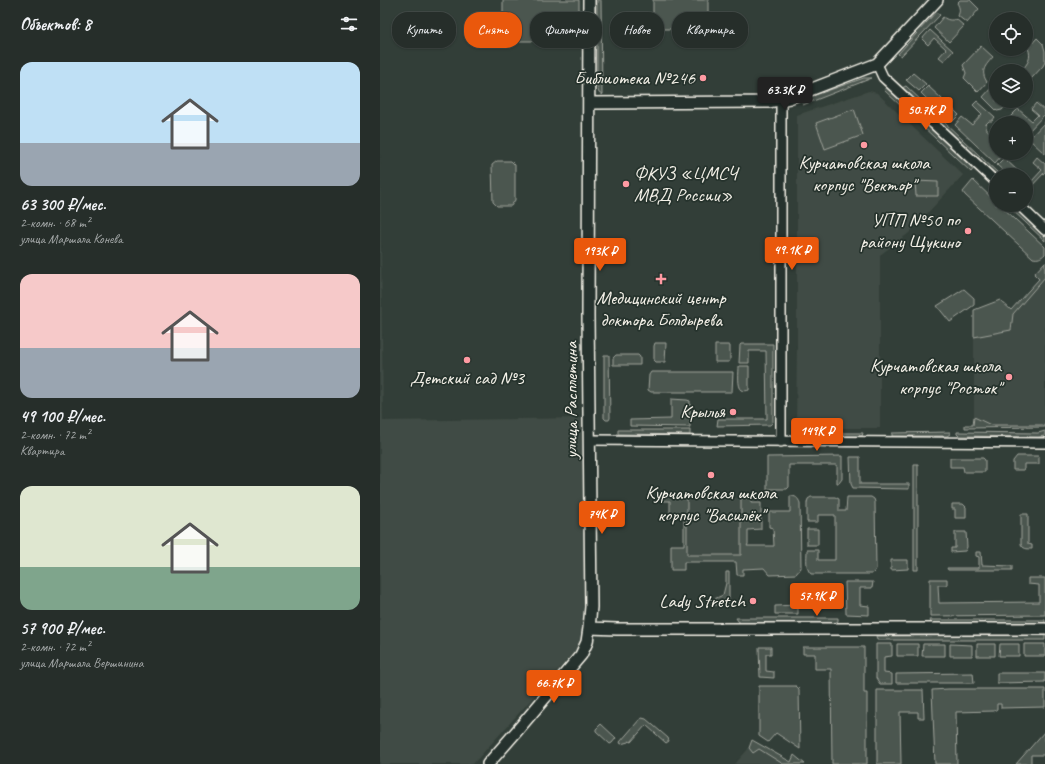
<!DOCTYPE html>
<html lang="ru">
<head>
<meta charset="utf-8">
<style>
	body { margin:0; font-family:Caveat,sans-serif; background:#2e3632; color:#f1f3f6; height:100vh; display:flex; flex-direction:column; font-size:15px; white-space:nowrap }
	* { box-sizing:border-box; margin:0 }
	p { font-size:13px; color:#a4a8a8 }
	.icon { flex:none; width:22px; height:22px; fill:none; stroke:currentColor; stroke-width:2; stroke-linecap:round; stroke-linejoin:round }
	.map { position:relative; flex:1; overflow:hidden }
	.side { display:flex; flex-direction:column; background:#262e2a; width:380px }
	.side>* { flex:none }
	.guide { position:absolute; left:12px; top:12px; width:380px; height:36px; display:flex; gap:8px }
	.controls { position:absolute; left:609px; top:12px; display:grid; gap:8px }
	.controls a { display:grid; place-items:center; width:44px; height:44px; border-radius:50%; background:#262e2a; box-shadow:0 1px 3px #0004,0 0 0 1px #424a47; font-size:20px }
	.price { position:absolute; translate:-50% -34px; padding:0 9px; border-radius:4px; background:#ea580c; color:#fff; font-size:13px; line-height:26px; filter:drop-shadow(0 1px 2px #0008) }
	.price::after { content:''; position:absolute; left:50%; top:24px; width:12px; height:9px; margin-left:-6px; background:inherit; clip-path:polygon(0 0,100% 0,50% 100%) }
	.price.current { background:#222; color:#fff }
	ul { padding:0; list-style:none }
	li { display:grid; align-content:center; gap:8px; height:212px; padding:0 20px }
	li span { display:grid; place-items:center; height:124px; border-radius:12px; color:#555 }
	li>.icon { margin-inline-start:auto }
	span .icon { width:72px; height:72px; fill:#fffc; stroke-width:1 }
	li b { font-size:17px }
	h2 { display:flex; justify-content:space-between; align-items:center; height:48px; padding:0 20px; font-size:17px }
	.pill { padding:0 14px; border-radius:16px; background:#262e2a; box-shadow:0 1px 3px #0004,0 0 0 1px #424a47; font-size:14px; line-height:36px }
	.pill.current { background:#ea580c; color:#fff }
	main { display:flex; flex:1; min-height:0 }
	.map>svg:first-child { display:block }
</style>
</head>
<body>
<main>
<section class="side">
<h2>Объектов: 8<svg class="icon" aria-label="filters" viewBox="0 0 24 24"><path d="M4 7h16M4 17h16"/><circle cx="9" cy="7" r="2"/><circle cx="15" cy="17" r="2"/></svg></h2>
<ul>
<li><span style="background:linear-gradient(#bfe0f5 65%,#9aa5b1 0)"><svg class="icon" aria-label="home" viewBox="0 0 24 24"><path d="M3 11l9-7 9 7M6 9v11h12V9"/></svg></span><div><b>63 300 ₽/мес.</b><p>2-комн. · 68 m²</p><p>улица Маршала Конева</p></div></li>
<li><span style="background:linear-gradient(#f6c9c9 60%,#9aa5b1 0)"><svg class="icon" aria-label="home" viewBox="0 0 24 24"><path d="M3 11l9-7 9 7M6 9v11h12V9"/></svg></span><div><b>49 100 ₽/мес.</b><p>2-комн. · 72 m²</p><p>Квартира</p></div></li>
<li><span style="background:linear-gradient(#dfe7d0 65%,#7fa58c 0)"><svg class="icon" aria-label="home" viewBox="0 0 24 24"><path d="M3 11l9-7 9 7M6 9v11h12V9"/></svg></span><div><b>57 900 ₽/мес.</b><p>2-комн. · 72 m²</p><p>улица Маршала Вершинина</p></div></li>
</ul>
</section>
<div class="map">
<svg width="665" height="764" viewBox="0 0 665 764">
	<rect width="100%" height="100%" fill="#323e38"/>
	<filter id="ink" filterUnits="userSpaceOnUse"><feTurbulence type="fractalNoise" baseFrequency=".025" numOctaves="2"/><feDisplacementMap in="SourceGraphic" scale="8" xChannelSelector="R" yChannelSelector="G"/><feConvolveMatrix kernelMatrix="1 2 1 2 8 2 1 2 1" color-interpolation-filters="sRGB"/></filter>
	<g filter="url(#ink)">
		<path fill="#404b44" d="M 489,91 L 497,93 L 583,175 L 529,233 L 500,255 L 500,428 L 416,428 L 417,344 L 417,115 Z
			M 0,154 L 3,421 L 204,418 L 207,617 L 202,642 L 196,650 L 93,764 L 0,764 Z
			M 665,277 L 665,423 L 663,425 L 611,425 L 594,417 L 594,337 L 631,330 L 633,314 Z
			M 307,498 L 361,498 L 361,555 L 307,555 Z
			M 372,740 L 391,751 L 415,764 L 355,764 L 369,748 Z"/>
		<path fill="#4c564f" stroke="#a0a49c" d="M 123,0 L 199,0 L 199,41 L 123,41 Z
			M 217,0 L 221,0 L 222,95 L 219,93 L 217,86 Z
			M 273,0 L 328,0 L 328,29 L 273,29 Z
			M 580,0 L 590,0 L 599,9 L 587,23 L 578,16 C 580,11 580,8 577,3 Z
			M 556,12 L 560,15 L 521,56 L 518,54 Z
			M 563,17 C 567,20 571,21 576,19 L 584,26 L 569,42 L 554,28 Z
			M 550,30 L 573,51 L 564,61 L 559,57 L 566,49 L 554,38 L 548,45 L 542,39 Z
			M 657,38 L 663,44 L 665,51 L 665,62 L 663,66 L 651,79 L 646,75 L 646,71 L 641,71 C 648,63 652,58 648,48 Z
			M 601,46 L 613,57 C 605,66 600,71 607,82 L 598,92 L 584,78 L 586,73 L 583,65 Z
			M 533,73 L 546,84 L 539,91 L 526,80 Z
			M 484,78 L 492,78 L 423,105 L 421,100 Z
			M 507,86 L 594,168 L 591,172 L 504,90 Z
			M 526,86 L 620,175 L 616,175 L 616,176 L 522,88 Z
			M 548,86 L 562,99 L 555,107 L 541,93 Z
			M 612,87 L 616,88 L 616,101 L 630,101 L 622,110 L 617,111 L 603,97 Z
			M 565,101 L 579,115 L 572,122 L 558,109 Z
			M 597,101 L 615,117 L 612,121 L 609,121 L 606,124 C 605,131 611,135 616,129 L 616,147 L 615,149 L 616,150 L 616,153 L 619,153 L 622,155 L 615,163 L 575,125 L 582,117 L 592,125 L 602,114 L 593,105 Z
			M 656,103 L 665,111 L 665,114 L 646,134 L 646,123 L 631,123 L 627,120 L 638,109 L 652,121 L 658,115 L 651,109 Z
			M 474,109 L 483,135 L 445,149 L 436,123 Z
			M 665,122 L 665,154 L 649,139 Z
			M 657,157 L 665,164 L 665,172 L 646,192 L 646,178 L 651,182 L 662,170 L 653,162 Z
			M 624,158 L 639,172 L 636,175 L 628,175 L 617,165 Z
			M 117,161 L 131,161 L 135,165 L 135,200 L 131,206 L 117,206 L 113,202 L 112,165 Z
			M 593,180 L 616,202 L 616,205 L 620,205 L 665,247 L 665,254 C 661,258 658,259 653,258 L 585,195 L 583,192 Z
			M 535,181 L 558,182 L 558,196 L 536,196 Z
			M 627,205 L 634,205 L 665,234 L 665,241 Z
			M 665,262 L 665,277 L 633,314 L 631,330 L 594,337 L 594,310 L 620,300 L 631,310 L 659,279 L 654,274 Z
			M 584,289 L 594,298 L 594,305 L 570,322 L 557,306 Z
			M 275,343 L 286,343 L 285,362 L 276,362 L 274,360 L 274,346 Z
			M 361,344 L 393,344 L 393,422 L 390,425 L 337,426 L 338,419 L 387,419 L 386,351 L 369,351 L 369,363 L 359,363 L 360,345 Z
			M 335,345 L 348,345 L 350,346 L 350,360 L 349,362 L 335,362 Z
			M 224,355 L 229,355 L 230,418 L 229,420 L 226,420 L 224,418 Z
			M 236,355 L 258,355 L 260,357 L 260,365 L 233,365 L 233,358 Z
			M 359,366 L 369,366 L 369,390 C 367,391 364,391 362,390 C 357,387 359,372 359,366 Z
			M 271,372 L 353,372 L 352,392 L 271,392 L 268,390 L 269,375 Z
			M 291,399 L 307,400 L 310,401 L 310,427 L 250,426 L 250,420 L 291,419 Z
			M 594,417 L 611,425 L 663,425 L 665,423 L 665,427 L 585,428 L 585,425 L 593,425 Z
			M 238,430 L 310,430 L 310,435 L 238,434 Z
			M 665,431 L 665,436 L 658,437 L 579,436 L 577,434 L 577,432 L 658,433 Z
			M 570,432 L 570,434 L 567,436 L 512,436 L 512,433 Z
			M 418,433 L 483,433 L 482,436 L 423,436 L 419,435 Z
			M 462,456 L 462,479 L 459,483 L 457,483 L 457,465 L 409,465 L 409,487 L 407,489 L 387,489 L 387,457 Z
			M 637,456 L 659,456 L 659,464 L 644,464 L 644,470 L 633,470 L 633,461 Z
			M 470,457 L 480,457 L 480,484 L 529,484 L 529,489 L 473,488 L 471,484 Z
			M 570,458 L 603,458 L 605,460 L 605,472 L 584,472 L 583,467 L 570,467 Z
			M 534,464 L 538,464 L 538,570 L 534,570 Z
			M 281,495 L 307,495 L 307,555 L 361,555 L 361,498 L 371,498 L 371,503 L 381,503 L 381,529 L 368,530 L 368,544 L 367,546 L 394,546 L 393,528 L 389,527 L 389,512 L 410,512 L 410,496 C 416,496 418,498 420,503 L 421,568 L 416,574 L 390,575 L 384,568 L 363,569 L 363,575 L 357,575 L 356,562 L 304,562 L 304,570 L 291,570 L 291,545 L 304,545 L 304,516 L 290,516 L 290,501 L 281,501 Z
			M 431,497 L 455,497 L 459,499 L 459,511 L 466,511 L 467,497 L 491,497 L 494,499 L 495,502 L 496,569 L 494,572 L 492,574 L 431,574 C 425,568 427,558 427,550 L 438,550 L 438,560 L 455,560 L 455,515 L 438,515 L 438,522 L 427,522 L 427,503 L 428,499 Z
			M 572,504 L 583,504 L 586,507 L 586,518 L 575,518 L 575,509 L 572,509 Z
			M 641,514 L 648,514 L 648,544 L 652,545 L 652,549 C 647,549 643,549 641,544 Z
			M 427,529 L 438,529 L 438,545 L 427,545 Z
			M 575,532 L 586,532 L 587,547 L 585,551 L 571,552 L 571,548 L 575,548 Z
			M 596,552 L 601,552 L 602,565 L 632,566 L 632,570 L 568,570 L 567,568 L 599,568 L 599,557 L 596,556 Z
			M 511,560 L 528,560 L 528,569 L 511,570 Z
			M 346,572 L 349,572 L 349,603 L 346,605 L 332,605 L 332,600 L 343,595 L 346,583 Z
			M 648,578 L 665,578 L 665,615 L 550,616 L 550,579 L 567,579 L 567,585 L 558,585 L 559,603 L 659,602 L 659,585 L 648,584 Z
			M 465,582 L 493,582 L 492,588 L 480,588 L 480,605 L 489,606 L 489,615 L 466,614 Z
			M 418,605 L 418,614 L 395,614 L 395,606 Z
			M 356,618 L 458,618 L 458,621 L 455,623 L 361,623 L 358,621 Z
			M 550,620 L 665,620 L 665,624 L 552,624 Z
			M 665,635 L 665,640 L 497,640 L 496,636 Z
			M 496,644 L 512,644 L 512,656 L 504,657 L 504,673 L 512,674 L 512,684 L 500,684 L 496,678 Z
			M 517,644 L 538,644 L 538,656 L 517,656 Z
			M 543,644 L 565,644 L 565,656 L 542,656 Z
			M 570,644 L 592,645 L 592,656 L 570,656 Z
			M 597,644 L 615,644 L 615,656 L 597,656 Z
			M 620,644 L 639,644 L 639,656 L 619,656 Z
			M 644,644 L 665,644 L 665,656 L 644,656 Z
			M 379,647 L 391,647 L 391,654 L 386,654 L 386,671 L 394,672 L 394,678 L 380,677 Z
			M 423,647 L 484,647 L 484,693 L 487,693 L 487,764 L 452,764 L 451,669 L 435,669 L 435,654 L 423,654 Z
			M 593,673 L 594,683 L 516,683 L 516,674 Z
			M 617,673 L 665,673 L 665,682 L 617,683 Z
			M 379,686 L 416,686 L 419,689 L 420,749 L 396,733 L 388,742 L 379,736 Z
			M 568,689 L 665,689 L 665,707 L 621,708 L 621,704 L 617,704 L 617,709 L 614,711 L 576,712 L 577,764 L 555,764 L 552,690 Z
			M 497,690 L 543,690 L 544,718 L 538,718 L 538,712 L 520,712 L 521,764 L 497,764 Z
			M 262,718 L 266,719 L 288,738 L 289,741 L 286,743 L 266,725 L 251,742 L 249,741 L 248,742 L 241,744 L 240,742 L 260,719 Z
			M 221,724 L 236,738 L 232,743 L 230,744 L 216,731 L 216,729 Z
			M 665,731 L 665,755 L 651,755 L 651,764 L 636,764 Z
			M 372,740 L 411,762 L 414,755 L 425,764 L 403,764 L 379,749 L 373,753 L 369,748 Z"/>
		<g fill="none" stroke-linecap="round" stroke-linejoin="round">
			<g stroke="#f4f1e8" stroke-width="12">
				<path id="minor" d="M 497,64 L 503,77 L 616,182
					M 401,100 L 401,442
					M 639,205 L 665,230
					M 209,440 L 665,443"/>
			</g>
			<g stroke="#f4f1e8" stroke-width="14">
				<path id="tertiary" d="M 209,103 L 388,102 L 409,98 L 497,64 L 557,0
					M 209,628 L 237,629 L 665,629
					M 108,764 L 136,732 L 201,655 L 207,642 L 209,628 L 211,607 L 208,316 L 209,0"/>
			</g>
			<use href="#minor" stroke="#26332d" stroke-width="9"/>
			<use href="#tertiary" stroke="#26332d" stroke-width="11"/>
		</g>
	</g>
	<g fill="#ff9aa2" stroke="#26332d" stroke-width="1.5">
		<circle cx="323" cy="78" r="4"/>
		<circle cx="484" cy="145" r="4"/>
		<circle cx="246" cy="184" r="4"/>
		<circle cx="588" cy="231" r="4"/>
		<path d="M279 273h4v4h4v4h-4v4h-4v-4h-4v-4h4z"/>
		<circle cx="87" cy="360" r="4"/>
		<circle cx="629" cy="377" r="4"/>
		<circle cx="353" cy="412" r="4"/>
		<circle cx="331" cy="475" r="4"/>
		<circle cx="373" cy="601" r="4"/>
	</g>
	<g text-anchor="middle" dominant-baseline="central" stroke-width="3.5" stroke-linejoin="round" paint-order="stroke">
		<g font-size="19" fill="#f4f1e8" stroke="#26332d" text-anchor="end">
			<text x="315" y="78">Библиотека №246</text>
			<text x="484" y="163" text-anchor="middle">Курчатовская школа<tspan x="484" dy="22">корпус "Вектор"</tspan></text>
			<text x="254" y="173" text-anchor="start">ФКУЗ «ЦМСЧ<tspan x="254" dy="22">МВД России»</tspan></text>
			<text x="580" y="220">УПП №50 по<tspan x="580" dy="22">району Щукино</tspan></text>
			<text x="281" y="298" text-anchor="middle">Медицинский центр<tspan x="281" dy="22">доктора Болдырева</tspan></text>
			<text x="621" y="366">Курчатовская школа<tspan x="621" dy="22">корпус "Росток"</tspan></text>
			<text x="87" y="378" text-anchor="middle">Детский сад №3</text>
			<text x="345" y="412">Крылья</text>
			<text x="331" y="493" text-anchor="middle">Курчатовская школа<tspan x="331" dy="22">корпус "Василёк"</tspan></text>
			<text x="365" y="601">Lady Stretch</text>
		</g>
		<g font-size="19" fill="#f4f1e8" stroke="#26332d">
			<text transform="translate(191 400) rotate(-90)">улица Расплетина</text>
		</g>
	</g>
</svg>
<div class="controls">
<a><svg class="icon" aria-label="locate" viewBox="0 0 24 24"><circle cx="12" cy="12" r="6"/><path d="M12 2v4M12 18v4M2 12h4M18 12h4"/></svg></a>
<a><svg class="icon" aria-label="layers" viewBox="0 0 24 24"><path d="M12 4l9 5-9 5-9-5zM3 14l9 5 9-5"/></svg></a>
<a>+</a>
<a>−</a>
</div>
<b class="price current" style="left:405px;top:111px">63.3K ₽</b>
<b class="price" style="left:546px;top:131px">50.7K ₽</b>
<b class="price" style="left:412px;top:271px">49.1K ₽</b>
<b class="price" style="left:220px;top:272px">193K ₽</b>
<b class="price" style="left:437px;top:452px">149K ₽</b>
<b class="price" style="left:222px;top:535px">74K ₽</b>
<b class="price" style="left:437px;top:617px">57.9K ₽</b>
<b class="price" style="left:174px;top:704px">66.7K ₽</b>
<div class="guide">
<a class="pill">Купить</a>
<a class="pill current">Снять</a>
<a class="pill">Фильтры</a>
<a class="pill">Новое</a>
<a class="pill">Квартира</a>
</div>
</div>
</main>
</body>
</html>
